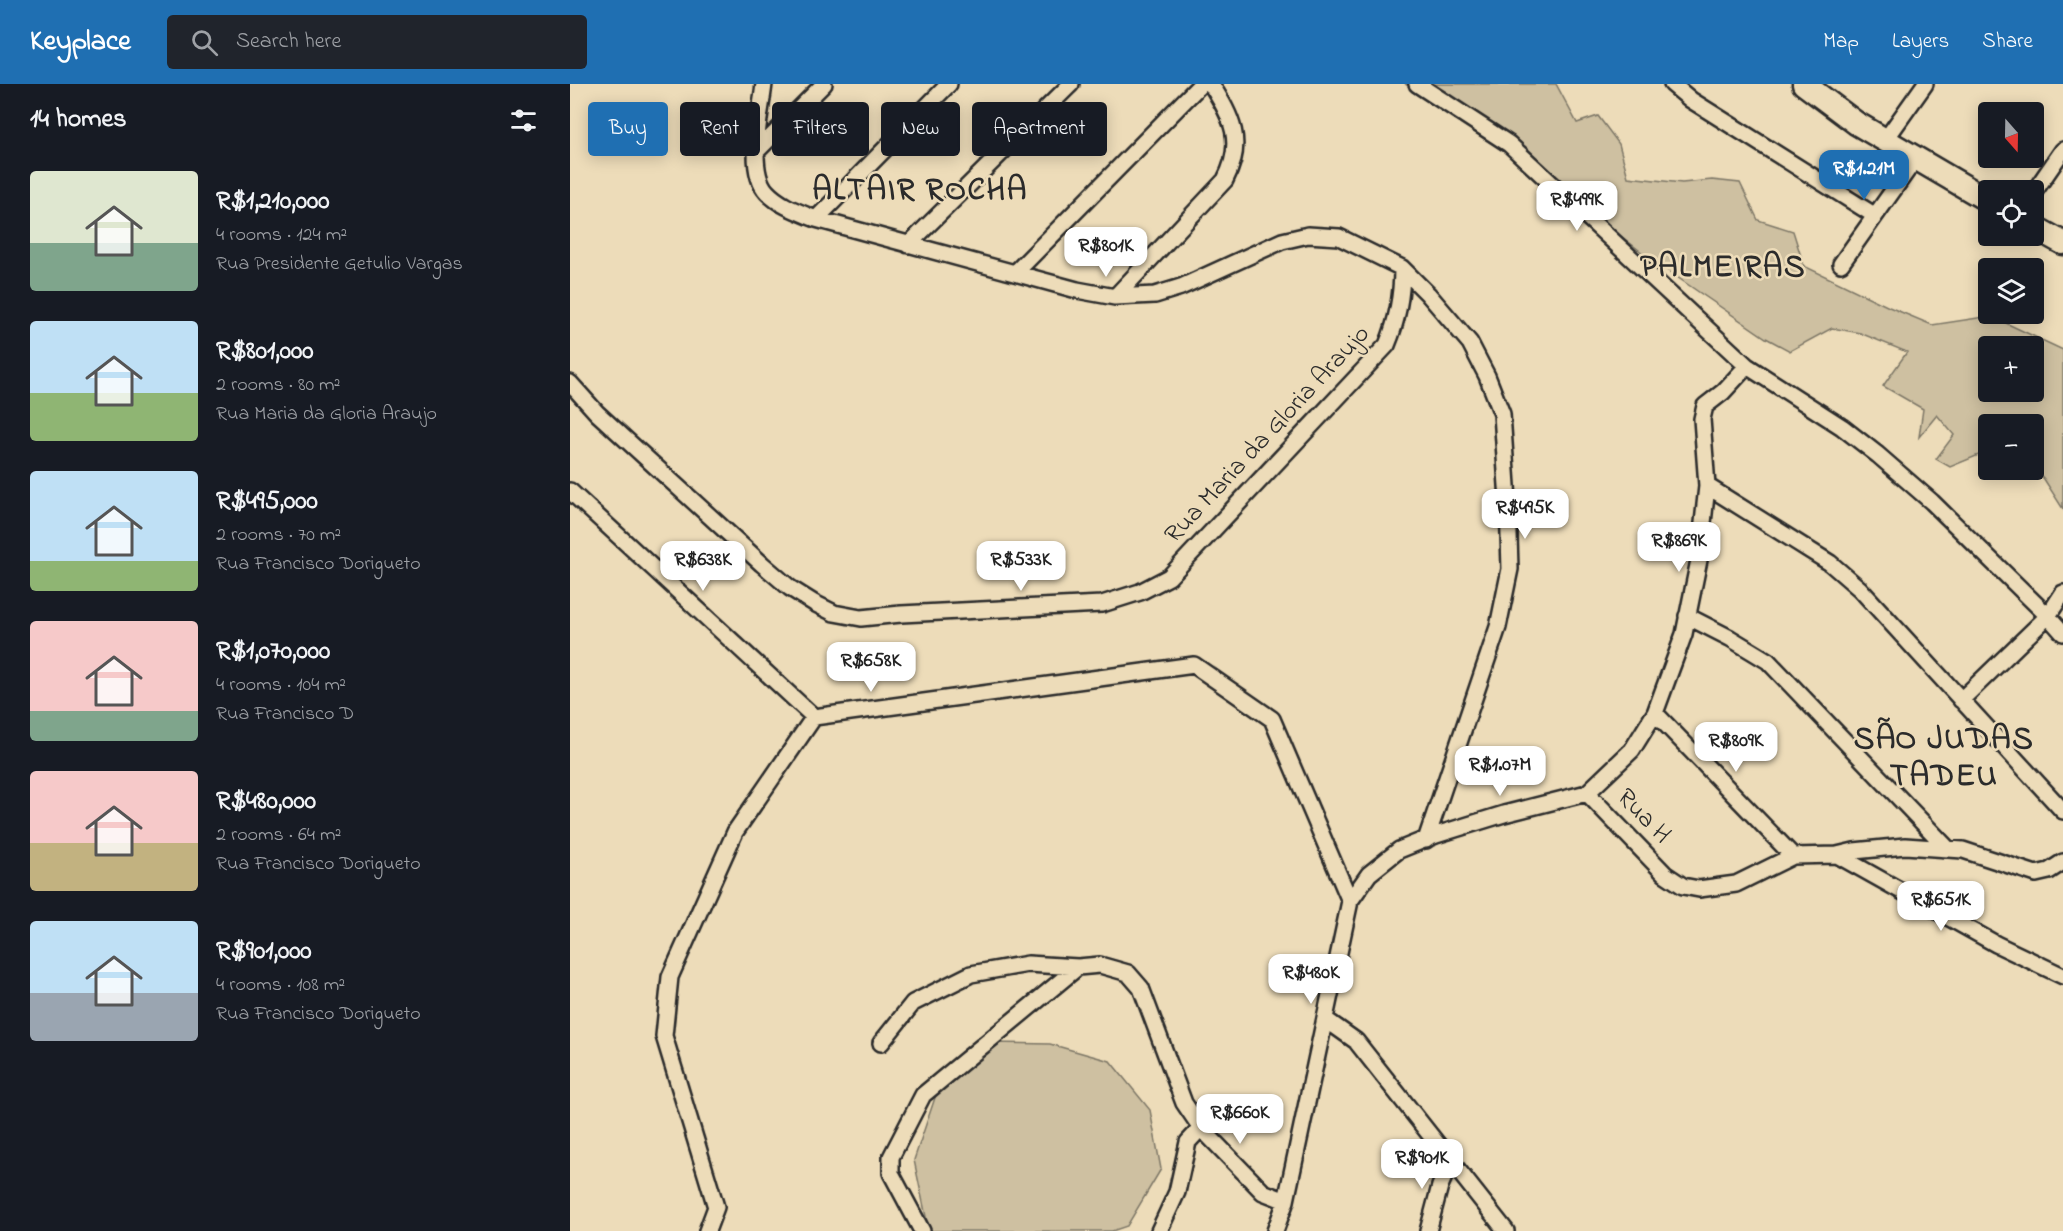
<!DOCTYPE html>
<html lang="en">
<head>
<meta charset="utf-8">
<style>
	body { margin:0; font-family:"Indie Flower",sans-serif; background:#20242c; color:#f1f3f6; height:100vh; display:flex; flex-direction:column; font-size:22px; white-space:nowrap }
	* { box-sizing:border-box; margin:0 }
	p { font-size:20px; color:#9ea1a6 }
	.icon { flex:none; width:33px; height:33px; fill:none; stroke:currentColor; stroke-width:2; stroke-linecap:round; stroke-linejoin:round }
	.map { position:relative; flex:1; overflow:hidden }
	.side { display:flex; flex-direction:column; background:#171b24; width:570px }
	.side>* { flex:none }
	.guide { position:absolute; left:18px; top:18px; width:570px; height:54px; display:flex; gap:12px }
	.needle { width:39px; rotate:160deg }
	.fabs { position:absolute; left:1408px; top:18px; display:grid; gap:12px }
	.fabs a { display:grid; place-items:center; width:66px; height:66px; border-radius:6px; background:#171b24; box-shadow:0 3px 15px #0003; font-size:30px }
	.price { position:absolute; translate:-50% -51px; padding:0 14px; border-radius:12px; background:#fff; color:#222; font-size:20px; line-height:39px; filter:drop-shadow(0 2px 3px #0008) }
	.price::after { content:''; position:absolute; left:50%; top:36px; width:18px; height:14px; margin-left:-9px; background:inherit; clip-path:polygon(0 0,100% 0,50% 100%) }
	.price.selected { background:#1f6fb2; color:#fff }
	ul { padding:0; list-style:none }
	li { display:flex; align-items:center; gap:18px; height:150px; padding:0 30px }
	li span { display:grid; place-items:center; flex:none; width:168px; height:120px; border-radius:6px; color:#555 }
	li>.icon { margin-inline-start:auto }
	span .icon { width:72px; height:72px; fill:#fffc; stroke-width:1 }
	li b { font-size:26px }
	h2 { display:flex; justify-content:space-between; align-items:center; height:72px; padding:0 30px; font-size:26px }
	.tag { padding:0 21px; border-radius:6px; background:#171b24; box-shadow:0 3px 15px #0003; font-size:21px; line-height:54px }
	.tag.selected { background:#1f6fb2; color:#fff }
	header { display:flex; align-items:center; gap:36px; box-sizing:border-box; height:84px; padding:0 30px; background:#1f6fb2; color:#fff }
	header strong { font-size:28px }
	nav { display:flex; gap:33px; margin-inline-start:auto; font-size:21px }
	.search { width:420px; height:54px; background:#20242c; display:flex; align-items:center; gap:15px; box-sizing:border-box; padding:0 21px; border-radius:6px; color:#9ea1a6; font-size:22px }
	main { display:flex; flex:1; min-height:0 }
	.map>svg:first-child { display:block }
</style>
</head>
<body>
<header>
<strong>Keyplace</strong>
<div class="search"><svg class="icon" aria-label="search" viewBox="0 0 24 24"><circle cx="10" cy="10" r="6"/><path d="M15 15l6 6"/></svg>Search here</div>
<nav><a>Map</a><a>Layers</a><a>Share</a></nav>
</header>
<main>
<section class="side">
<h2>14 homes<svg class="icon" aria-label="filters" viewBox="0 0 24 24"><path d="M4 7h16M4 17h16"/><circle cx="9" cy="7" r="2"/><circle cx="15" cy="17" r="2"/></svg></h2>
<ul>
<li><span style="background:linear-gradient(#dfe7d0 60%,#7fa58c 0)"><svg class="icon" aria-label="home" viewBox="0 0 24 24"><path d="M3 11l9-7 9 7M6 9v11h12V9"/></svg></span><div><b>R$1,210,000</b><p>4 rooms · 124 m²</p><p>Rua Presidente Getulio Vargas</p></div></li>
<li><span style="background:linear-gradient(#bfe0f5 60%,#8fb573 0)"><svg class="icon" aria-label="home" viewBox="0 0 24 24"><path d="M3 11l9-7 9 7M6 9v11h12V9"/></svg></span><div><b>R$801,000</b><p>2 rooms · 80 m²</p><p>Rua Maria da Gloria Araujo</p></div></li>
<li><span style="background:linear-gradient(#bfe0f5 75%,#8fb573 0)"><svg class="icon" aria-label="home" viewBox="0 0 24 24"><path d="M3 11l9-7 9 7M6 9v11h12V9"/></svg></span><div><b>R$495,000</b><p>2 rooms · 70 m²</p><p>Rua Francisco Dorigueto</p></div></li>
<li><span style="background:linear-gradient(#f6c9c9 75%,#7fa58c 0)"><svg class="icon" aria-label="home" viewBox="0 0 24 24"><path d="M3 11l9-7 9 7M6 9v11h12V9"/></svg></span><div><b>R$1,070,000</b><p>4 rooms · 104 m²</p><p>Rua Francisco D</p></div></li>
<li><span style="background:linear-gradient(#f6c9c9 60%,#c2b280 0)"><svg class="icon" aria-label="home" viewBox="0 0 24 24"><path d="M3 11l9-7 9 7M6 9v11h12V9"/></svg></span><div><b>R$480,000</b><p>2 rooms · 64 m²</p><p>Rua Francisco Dorigueto</p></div></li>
<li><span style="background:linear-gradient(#bfe0f5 60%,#9aa5b1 0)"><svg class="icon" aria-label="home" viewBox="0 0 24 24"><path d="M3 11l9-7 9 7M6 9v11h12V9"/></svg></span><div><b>R$901,000</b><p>4 rooms · 108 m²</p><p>Rua Francisco Dorigueto</p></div></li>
</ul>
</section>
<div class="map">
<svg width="1493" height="1147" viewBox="0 0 1493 1147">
	<rect width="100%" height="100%" fill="#eddcb9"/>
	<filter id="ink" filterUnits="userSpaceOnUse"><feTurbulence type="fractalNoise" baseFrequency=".0167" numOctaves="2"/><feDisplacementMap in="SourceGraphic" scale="12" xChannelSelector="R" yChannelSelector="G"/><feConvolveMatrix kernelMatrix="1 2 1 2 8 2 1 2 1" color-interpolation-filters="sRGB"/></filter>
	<g filter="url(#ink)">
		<path fill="#cec0a1" stroke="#7c7666" stroke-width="1.5" fill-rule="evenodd" d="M 835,0 L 986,0 L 1007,39 L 1028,32 L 1049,60 L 1058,93 L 1112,99 L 1142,96 L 1170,99 L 1188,136 L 1223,147 L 1234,182 L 1319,223 L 1362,241 L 1421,232 L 1493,266 L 1493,425 L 1474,395 L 1464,384 L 1464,340 L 1419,340 L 1419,372 L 1411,370 L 1380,383 L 1366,375 L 1384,351 L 1367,331 L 1349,353 L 1353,325 L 1313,302 L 1337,268 L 1290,249 L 1262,244 L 1220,267 L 1196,254 L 1082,176 L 892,30 ZM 1419,262 L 1464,262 L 1464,308 L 1419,308 Z
			M 417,959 L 480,960 L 540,977 L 580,1026 L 591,1085 L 557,1142 L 542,1147 L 359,1147 L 344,1076 L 373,990 Z"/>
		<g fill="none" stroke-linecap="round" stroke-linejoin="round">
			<g stroke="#2b2b2b" stroke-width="20">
				<path id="street" d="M 194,0 C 191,29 176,86 197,108 C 210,122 229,128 246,135 L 507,206 L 545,213 L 585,211 L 611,203 L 712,157 L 738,151 L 769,153 L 832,184 L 858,210 L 900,259 L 917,292 L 932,330 L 938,416 L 940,485 L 928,543 L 856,756
					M 847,0 L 939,60 L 1177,282 L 1272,343 L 1308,371 L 1362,418 L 1478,532 L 1493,549
					M 1102,0 L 1121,16 L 1304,131
					M 1316,55 L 1355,0
					M 186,68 L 254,0
					M 1464,108 L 1493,66
					M 246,135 L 379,0
					M 338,161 L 501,0
					M 1271,180 L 1346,74
					M 445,189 L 631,0
					M 545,213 L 655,96 C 675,58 662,34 641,0
					M 0,299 L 27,329 L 192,480 L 220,504 L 244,519 L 264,529 L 291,534 L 331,530 L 532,520 L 570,508 L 599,493 L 817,261 C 828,235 832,212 832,184
					M 1137,402 L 1260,479 L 1290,505 L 1493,727
					M 0,407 L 244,633
					M 1117,532 L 1160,554 L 1198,577 L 1378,765
					M 1391,616 L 1478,532 L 1493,509
					M 1085,629 L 1223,772
					M 1017,709 L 1095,790 L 1113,802 L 1129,805 L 1166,800 L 1223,772 L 1267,771 L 1284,767 L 1335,762 L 1393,766 L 1466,790 L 1479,787 L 1493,778
					M 1267,771 L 1426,860 L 1493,892
					M 755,935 L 786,957 L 936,1147
					M 311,959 L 343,919 L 401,890 L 458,880 L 508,883 L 530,881 L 558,889 L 571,904 L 614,1019 L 631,1044 L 693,1108 L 716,1117
					M 137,1147 L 146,1123 L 94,952 L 100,893 L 165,748 L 244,633 L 624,581 L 702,635 L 780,817
					M 352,1147 L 321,1089 L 321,1073 L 353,1011 L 508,883
					M 589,1147 L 607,1108 L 618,1058 L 631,1044
					M 705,1147 L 716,1117 L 780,817 L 799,790 L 829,766 L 866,751 L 934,730 L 1017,709 L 1062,666 L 1085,629 L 1114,550 L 1129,476 L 1137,402 L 1132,335 L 1135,322 L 1153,308 L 1177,282
					M 858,1147 L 870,1102 L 881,1077"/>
			</g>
			<g stroke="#2b2b2b" stroke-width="27">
				<path id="secondary" d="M 1234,0 L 1286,39 L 1419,117
					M 1464,143 L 1493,159"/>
			</g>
			<use href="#street" stroke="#eddcb9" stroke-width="15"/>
			<use href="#secondary" stroke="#eddcb9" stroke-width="22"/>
		</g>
	</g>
	<g text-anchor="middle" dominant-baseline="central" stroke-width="5" stroke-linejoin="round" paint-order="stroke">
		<g font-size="26" fill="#2b2b2b" stroke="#eddcb9">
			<text transform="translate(698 351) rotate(-47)">Rua Maria da Gloria Araujo</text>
			<text transform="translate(1073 733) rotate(46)">Rua H</text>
		</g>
		<g font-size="32" font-weight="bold" letter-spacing="1.5" fill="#2b2b2b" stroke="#eddcb9">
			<text x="350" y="107">ALTAIR ROCHA</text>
			<text x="1153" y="184">PALMEIRAS</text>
			<text x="1374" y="656">SÃO JUDAS<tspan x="1374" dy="37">TADEU</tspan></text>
		</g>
	</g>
</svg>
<div class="fabs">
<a><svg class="needle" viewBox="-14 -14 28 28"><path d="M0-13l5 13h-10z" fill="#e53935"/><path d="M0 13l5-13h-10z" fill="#9ea1a6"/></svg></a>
<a><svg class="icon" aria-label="locate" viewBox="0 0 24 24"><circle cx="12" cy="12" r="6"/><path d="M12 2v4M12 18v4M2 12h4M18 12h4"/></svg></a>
<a><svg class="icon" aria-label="layers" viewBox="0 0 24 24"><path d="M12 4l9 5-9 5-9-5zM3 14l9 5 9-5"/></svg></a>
<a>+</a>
<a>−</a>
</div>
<b class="price selected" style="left:1294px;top:117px">R$1.21M</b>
<b class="price" style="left:1007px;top:148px">R$499K</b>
<b class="price" style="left:536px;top:194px">R$801K</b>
<b class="price" style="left:955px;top:456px">R$495K</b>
<b class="price" style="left:1109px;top:489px">R$869K</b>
<b class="price" style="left:133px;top:508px">R$638K</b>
<b class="price" style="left:451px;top:508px">R$533K</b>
<b class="price" style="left:301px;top:609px">R$658K</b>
<b class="price" style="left:1166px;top:689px">R$809K</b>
<b class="price" style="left:930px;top:713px">R$1.07M</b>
<b class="price" style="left:1371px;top:848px">R$651K</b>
<b class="price" style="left:741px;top:921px">R$480K</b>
<b class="price" style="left:670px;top:1061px">R$660K</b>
<b class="price" style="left:852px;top:1106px">R$901K</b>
<div class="guide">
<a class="tag selected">Buy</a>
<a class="tag">Rent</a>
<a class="tag">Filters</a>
<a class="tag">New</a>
<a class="tag">Apartment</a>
</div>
</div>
</main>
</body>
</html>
